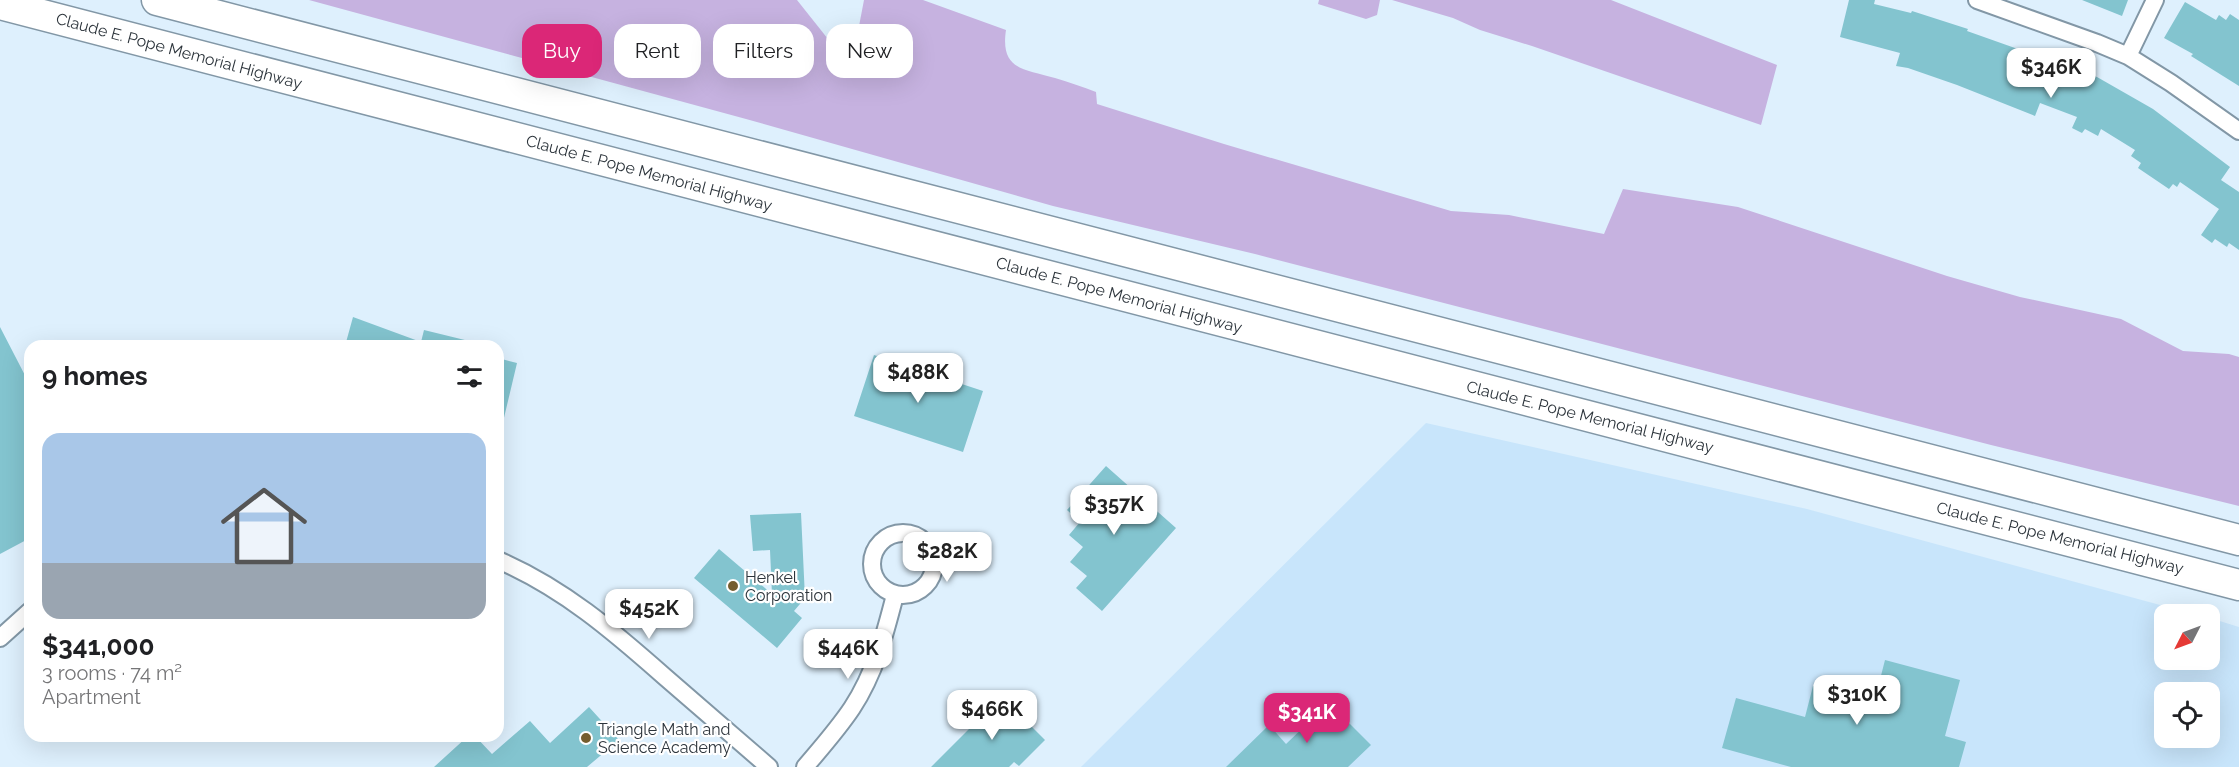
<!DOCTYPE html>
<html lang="en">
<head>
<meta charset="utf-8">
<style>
	body { margin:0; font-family:Raleway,sans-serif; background:#f6f6f6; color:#202124; height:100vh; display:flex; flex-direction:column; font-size:22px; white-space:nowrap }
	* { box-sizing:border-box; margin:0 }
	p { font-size:20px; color:#757577 }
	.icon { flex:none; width:33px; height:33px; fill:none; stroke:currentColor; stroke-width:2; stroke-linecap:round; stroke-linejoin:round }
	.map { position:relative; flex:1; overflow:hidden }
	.drawer { position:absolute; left:24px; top:340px; width:480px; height:402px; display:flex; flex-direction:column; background:#fff; border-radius:18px; box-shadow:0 6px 24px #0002 }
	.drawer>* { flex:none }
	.hud { position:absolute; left:522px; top:24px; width:570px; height:54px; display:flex; gap:12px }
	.needle { width:39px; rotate:228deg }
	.tools { position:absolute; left:2154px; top:604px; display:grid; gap:12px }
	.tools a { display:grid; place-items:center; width:66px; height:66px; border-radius:12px; background:#fff; box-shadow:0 6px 24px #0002; font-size:30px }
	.price { position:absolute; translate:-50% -51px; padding:0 14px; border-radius:12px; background:#fff; color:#222; font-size:20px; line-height:39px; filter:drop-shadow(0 2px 3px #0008) }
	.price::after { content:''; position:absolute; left:50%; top:36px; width:18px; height:14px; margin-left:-9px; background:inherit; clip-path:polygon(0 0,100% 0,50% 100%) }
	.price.active { background:#db2777; color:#fff }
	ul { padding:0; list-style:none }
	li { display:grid; align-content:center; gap:12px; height:318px; padding:0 18px }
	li+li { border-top:2px solid #e0e0e0 }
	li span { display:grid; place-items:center; height:186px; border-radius:18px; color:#555 }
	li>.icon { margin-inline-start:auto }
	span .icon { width:108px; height:108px; fill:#fffc; stroke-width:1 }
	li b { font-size:26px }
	h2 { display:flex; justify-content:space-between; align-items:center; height:72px; padding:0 18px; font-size:26px }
	.chip { padding:0 21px; border-radius:18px; background:#fff; box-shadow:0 6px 24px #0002; font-size:21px; line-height:54px }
	.chip.active { background:#db2777; color:#fff }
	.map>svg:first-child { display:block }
</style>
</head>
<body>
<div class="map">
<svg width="2239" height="767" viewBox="0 0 2239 767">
	<rect width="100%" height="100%" fill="#def0fd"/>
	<path fill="#c8e5fb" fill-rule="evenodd" d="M 1426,423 L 1807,509 L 2197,615 L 2164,615 L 2164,660 L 2210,660 L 2210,618 L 2239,627 L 2239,767 L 1081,767 ZM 2164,693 L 2210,693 L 2210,738 L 2164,738 Z"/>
	<path fill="#c6b2e0" d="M 309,0 L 797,0 L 851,68 L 864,0 L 923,0 L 1006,30 C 1000,70 1024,69 1055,78 C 1069,82 1083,87 1096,92 L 1097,104 L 1224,144 L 1451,211 L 1509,215 L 1604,234 L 1623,189 L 1738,207 L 1947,276 L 2020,297 L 2121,319 L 2183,351 L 2229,354 L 2239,357 L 2239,506 L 1991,445 L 1255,254 L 1053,206 L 746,119 Z
		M 1319,0 L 1380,0 L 1377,15 L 1366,19 L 1318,4 Z
		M 1392,0 L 1611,0 L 1777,65 L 1761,125 L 1532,46 L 1480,30 L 1453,18 Z"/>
	<path fill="#83c4cf" d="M 1849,0 L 1875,0 L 1874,4 L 1911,13 L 1912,11 L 1968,29 L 1967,31 L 2097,77 L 2153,109 L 2230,167 L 2221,180 L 2239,192 L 2239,250 L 2229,243 L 2227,247 L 2215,239 L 2212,243 L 2201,235 L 2219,209 L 2180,182 L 2177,187 L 2173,184 L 2169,189 L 2138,168 L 2141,163 L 2131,156 L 2135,150 L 2101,129 L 2098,136 L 2085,129 L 2082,133 L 2072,128 L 2077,117 L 2040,103 L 2035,116 L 1957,85 L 1908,68 L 1896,66 L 1900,53 L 1840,37 Z
		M 2082,0 L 2128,0 L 2122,16 Z
		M 2185,2 L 2216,20 L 2219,15 L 2226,20 L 2230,14 L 2239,20 L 2239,86 L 2191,56 L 2193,54 L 2164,38 Z
		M 353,317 L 421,342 L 424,330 L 473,342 L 472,346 L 345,346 Z
		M 0,327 L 30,385 L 30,538 L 0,554 Z
		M 874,355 L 983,391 L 963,452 L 854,416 Z
		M 498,358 L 517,363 L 503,422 L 498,422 Z
		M 1106,466 L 1176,528 L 1102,611 L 1076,588 L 1087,576 L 1070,562 L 1083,547 L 1069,535 L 1080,522 L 1067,510 Z
		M 801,513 L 805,598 L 794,611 L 802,618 L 777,648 L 694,578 L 719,549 L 772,594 L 770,550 L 753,551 L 750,515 Z
		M 1885,660 L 1960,680 L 1945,736 L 1966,742 L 1959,767 L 1791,767 L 1722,748 L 1736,698 L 1805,717 L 1813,686 L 1874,703 Z
		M 1317,696 L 1338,718 L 1341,715 L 1371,745 L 1348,767 L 1226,767 L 1269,725 L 1286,744 L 1310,721 L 1300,711 Z
		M 980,698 L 1003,720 L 1014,709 L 1045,740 L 1019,766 L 1014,762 L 1009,767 L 931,767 L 975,723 L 965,713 Z
		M 589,707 L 619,740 L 587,767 L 434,767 L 468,736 L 475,736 L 492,754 L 530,721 L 550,743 Z"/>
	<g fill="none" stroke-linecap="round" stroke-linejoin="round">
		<g stroke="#8297a6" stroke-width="20">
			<path id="street" d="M 1977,0 L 2097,43 L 2128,56 L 2171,83 L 2239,131
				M 2128,56 L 2155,0
				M872 564a31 31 0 1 1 62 0a31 31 0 1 1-62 0Z
				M 498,560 C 563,588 613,631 665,677 C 700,707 734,737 769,767
				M 0,638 L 30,611
				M 805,767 C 821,748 838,729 852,708 C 875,673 885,634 895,595"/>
		</g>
		<g stroke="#8297a6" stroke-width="33">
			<path id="highway" d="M 157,0 L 2239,540
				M 0,4 L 2239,585"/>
		</g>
		<use href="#street" stroke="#fff" stroke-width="16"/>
		<use href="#highway" stroke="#fff" stroke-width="30"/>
	</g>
	<g fill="#755d2e" stroke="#fff" stroke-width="2">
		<circle cx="733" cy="586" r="6"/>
		<circle cx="586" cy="738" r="6"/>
	</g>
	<g text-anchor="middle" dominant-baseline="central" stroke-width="4.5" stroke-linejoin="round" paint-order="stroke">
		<g font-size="16" fill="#2c343b" stroke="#fff">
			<text transform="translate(179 51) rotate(15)">Claude E. Pope Memorial Highway</text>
			<text transform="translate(649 173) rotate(15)">Claude E. Pope Memorial Highway</text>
			<text transform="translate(1119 295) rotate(15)">Claude E. Pope Memorial Highway</text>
			<text transform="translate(1590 417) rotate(14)">Claude E. Pope Memorial Highway</text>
			<text transform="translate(2060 538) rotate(14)">Claude E. Pope Memorial Highway</text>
		</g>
		<g font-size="16" fill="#2c343b" stroke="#fff" text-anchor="start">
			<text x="745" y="577">Henkel<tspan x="745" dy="18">Corporation</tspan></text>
			<text x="598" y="729">Triangle Math and<tspan x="598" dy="18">Science Academy</tspan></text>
		</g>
	</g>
</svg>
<div class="tools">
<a><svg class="needle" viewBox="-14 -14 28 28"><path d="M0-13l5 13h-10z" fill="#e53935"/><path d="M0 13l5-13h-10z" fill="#757577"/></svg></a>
<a><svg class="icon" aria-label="locate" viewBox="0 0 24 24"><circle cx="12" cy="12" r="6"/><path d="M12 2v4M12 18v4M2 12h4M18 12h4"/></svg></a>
</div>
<b class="price" style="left:2051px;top:99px">$346K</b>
<b class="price" style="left:918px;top:404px">$488K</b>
<b class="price" style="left:1114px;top:536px">$357K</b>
<b class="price" style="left:947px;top:583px">$282K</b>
<b class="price" style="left:649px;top:640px">$452K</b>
<b class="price" style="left:848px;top:680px">$446K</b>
<b class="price" style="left:1857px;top:726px">$310K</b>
<b class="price" style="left:992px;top:741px">$466K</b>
<b class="price active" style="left:1307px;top:744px">$341K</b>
<div class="hud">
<a class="chip active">Buy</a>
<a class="chip">Rent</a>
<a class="chip">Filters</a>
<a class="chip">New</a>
</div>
<section class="drawer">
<h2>9 homes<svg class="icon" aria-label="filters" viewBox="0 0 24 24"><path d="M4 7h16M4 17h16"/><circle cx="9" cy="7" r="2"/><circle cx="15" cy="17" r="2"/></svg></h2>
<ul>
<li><span style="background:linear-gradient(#a9c7e8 70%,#9aa5b1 0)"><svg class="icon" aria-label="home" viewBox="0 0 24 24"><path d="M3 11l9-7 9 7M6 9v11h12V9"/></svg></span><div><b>$341,000</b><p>3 rooms · 74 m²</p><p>Apartment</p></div></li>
</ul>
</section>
</div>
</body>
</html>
